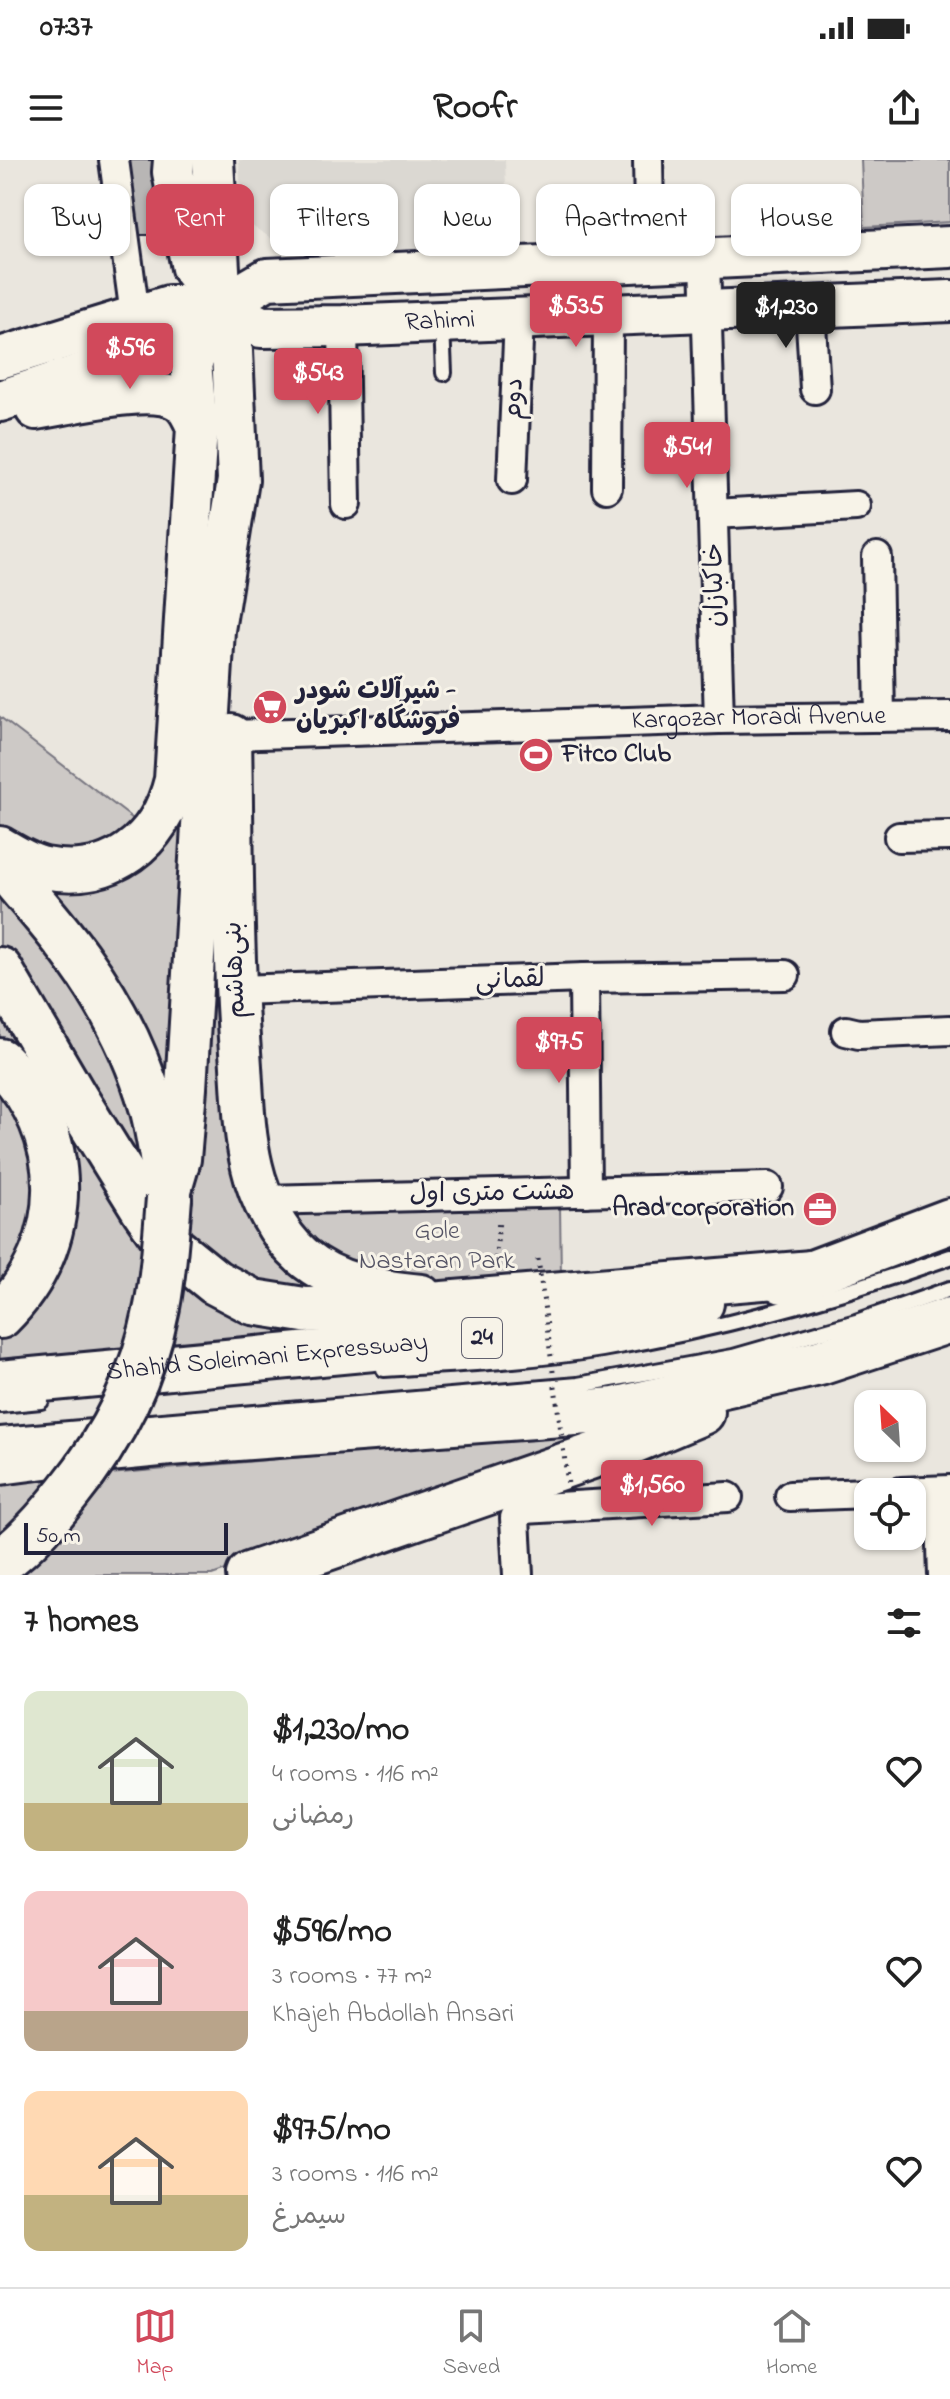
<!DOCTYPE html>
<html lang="en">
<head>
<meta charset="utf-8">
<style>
	body { margin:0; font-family:"Indie Flower","Playpen Sans Arabic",sans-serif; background:#f6f6f6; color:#222; height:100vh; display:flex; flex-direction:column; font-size:30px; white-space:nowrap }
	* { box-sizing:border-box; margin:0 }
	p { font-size:26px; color:#767676 }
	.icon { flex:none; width:44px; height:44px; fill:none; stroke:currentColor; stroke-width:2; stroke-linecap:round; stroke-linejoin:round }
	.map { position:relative; height:1415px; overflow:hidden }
	.details { display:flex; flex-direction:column; background:#fff; flex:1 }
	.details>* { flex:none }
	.banner { position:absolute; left:24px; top:24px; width:902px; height:72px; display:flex; gap:16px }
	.needle { width:52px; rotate:335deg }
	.controls { position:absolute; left:854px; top:1230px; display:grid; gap:16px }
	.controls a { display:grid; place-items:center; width:72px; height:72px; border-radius:16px; background:#fff; box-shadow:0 2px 6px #0004; font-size:40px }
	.scale { position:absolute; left:24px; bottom:20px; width:204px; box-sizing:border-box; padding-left:8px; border:4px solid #22223b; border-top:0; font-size:22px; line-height:28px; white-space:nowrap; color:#22223b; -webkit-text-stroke:6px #f7f3e8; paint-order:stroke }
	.price { position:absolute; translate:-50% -68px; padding:0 18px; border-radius:8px; background:#d1495b; color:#fff; font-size:26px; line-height:52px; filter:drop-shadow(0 2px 4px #0008) }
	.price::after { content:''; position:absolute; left:50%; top:48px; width:24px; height:18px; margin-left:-12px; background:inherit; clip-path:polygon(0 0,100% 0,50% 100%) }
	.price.selected { background:#222; color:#fff }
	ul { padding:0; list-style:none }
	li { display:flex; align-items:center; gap:24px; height:200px; padding:0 24px }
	li span { display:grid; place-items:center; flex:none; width:224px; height:160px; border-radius:16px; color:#555 }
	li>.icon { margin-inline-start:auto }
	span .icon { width:96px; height:96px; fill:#fffc; stroke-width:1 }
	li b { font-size:34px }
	h2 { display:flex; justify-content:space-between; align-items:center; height:96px; padding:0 24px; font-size:34px }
	.pill { padding:0 28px; border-radius:16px; background:#fff; box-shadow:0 2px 6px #0004; font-size:28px; line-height:72px }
	.pill.selected { background:#d1495b; color:#fff }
	.status { display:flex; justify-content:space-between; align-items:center; height:56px; padding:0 40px; background:#fff; direction:ltr }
	.status svg { height:22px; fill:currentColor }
	header { display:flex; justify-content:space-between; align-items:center; height:104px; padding:0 24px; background:#fff; font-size:36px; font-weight:700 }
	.menu { display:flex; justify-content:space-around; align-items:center; height:112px; border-top:2px solid #e0e0e0; background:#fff; font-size:22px; color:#767676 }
	.menu a { display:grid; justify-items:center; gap:4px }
	.menu .selected { color:#d1495b }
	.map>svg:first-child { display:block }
</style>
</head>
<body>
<div class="status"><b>07:37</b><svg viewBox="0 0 49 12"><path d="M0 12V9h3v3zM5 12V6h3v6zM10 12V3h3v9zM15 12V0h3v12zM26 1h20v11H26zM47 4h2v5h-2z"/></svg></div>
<header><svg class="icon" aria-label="menu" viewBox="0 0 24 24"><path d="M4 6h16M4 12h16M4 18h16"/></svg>Roofr<svg class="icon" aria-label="share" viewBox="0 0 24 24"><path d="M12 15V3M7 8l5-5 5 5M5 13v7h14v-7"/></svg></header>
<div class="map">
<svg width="950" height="1415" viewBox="0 0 950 1415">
	<rect width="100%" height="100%" fill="#eae6de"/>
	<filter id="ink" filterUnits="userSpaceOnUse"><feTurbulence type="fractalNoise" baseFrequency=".0125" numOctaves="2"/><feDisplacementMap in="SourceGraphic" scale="16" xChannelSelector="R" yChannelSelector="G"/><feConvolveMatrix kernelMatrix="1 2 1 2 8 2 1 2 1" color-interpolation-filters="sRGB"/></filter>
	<g filter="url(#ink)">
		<path fill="#dbd8d2" d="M 239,0 L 505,0 L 508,88 L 292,91 L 242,60 Z"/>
		<path fill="#cdc9c6" stroke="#787680" stroke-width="2" d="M 861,0 L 950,0 L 950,62 L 864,67 Z
			M 215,215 L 217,274 L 169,1009 L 37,717 L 158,679 Z
			M 0,557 L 145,668 L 97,702 L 0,675 Z
			M 210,696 L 231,940 L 319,1119 L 308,1143 L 186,1094 Z
			M 0,720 L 112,881 L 150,1016 L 0,793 Z
			M 0,826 L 150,1078 L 126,1197 L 0,1209 L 0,1171 L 60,1073 L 0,885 Z
			M 0,919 L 45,1025 L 0,1141 Z
			M 560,1045 L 561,1119 L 409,1125 L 335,1105 L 282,1054 Z
			M 187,1114 L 229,1140 L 488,1150 L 167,1191 Z
			M 611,1273 L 212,1415 L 18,1415 L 74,1361 L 110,1314 L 403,1288 Z
			M 69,1307 L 0,1380 L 0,1321 Z"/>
		<path fill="#b8b6b5" stroke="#22223b" stroke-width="2" d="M 123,0 L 157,0 L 162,75 L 128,75 Z"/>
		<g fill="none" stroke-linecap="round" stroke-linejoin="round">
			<g stroke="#22223b" stroke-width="20">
				<path id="lane" d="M 442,165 L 444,213
					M 384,1209 C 457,1204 530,1201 602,1189 C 721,1169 837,1137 950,1097
					M 0,1245 L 41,1241
					M 0,1275 L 578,1225 L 733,1197 L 856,1162 L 950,1129"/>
			</g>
			<g stroke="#22223b" stroke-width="34">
				<g id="street">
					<path d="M 114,0 L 135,155"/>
					<path d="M 648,0 L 650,103"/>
					<path d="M 705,100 L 719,559"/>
					<path d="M 810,148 L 815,229"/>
					<path d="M 343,166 L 346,344"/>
					<path d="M 512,320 L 519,158"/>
					<path d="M 607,328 L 608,156"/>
					<path d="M 714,354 L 856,346"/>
					<path d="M 877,397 L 880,557"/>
					<path id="s1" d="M 231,575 L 719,559 L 950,556"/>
					<path d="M 899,677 L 950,676"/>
					<path d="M 584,818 L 586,1032"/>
					<path d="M 235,830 L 584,818 L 785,815"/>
					<path d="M 846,871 L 859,874 L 950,870"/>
					<path d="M 264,1040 L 768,1027"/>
					<path d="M 940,1331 L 943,1415"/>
					<path d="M 901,1332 L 950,1330"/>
					<path d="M 790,1336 L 868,1333"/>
					<path d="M 518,1415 L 515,1358 L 524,1349 L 728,1337"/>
				</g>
			</g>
			<g stroke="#22223b" stroke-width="46">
				<g id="secondary">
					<path id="s2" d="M 174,0 L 173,12 L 192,108 L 221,146 L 261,167 L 343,166 L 950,141"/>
					<path d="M 0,198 L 169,146 L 221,146"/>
					<path d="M 0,241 L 169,185 L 221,146 L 267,119 L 950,87"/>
					<path d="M 36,249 C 69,244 153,222 180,241 C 189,247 193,258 197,267"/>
					<path d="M 231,575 C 233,681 232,787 240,892 C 243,930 243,970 252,1007 C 259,1038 278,1075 302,1096 C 336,1125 379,1131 421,1135"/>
					<path d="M 0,687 C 14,695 29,705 45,708 C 111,721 160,682 175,620 L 197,267 L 191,203 L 215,157"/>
					<path d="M 171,1030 L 180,999 L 186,928 L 214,470 L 238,320 L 232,191 L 221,146 L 213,0"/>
				</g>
			</g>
			<g stroke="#22223b" stroke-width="50">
				<g id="highway">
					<path d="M 0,702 C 25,734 54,764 78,798 C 110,842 137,894 152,947 C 160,976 163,1008 169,1038"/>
					<path d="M 0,810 L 75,938 L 145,1051 L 168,1084 L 215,1122 L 253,1142 L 304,1150 L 395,1148 L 812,1113"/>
					<path d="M 0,901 C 74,972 73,1085 0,1156"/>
					<path d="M 783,1121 L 812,1113 L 950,1061"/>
					<path id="s3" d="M 0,1223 L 567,1170 L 627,1161 L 701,1143"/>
					<path d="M 0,1302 L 68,1293 L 170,1283 L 615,1250 L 819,1203 L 950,1160"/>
					<path d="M 249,1415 L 621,1286 L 702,1252"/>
				</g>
			</g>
			<path stroke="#22223b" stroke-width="5" stroke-dasharray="2 6" stroke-linecap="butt" d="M 495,1106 L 499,1060"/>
			<use href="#lane" stroke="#f7f3e8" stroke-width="14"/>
			<use href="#street" stroke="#f7f3e8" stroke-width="28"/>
			<use href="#secondary" stroke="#f7f3e8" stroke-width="40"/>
			<use href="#highway" stroke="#f7f3e8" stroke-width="44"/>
			<g stroke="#22223b" stroke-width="50" stroke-linecap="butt">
				<path id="highway-bridge" d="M 0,1402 C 27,1383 48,1358 68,1333 C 112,1279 144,1216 157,1147 C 164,1112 166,1075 169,1038"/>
			</g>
			<path stroke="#22223b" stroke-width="5" stroke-dasharray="2 6" stroke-linecap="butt" d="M 538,1099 L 569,1332"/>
			<use href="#highway-bridge" stroke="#f7f3e8" stroke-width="44"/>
		</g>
	</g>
	<defs>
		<g id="supermarket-disc" transform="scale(1.8)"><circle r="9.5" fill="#d1495b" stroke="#f7f3e8"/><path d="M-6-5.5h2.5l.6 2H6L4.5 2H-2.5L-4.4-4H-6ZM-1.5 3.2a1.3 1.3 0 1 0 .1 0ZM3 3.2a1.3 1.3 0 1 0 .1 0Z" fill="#fff"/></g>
		<g id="stadium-disc" transform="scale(1.8)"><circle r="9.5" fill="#d1495b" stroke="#f7f3e8"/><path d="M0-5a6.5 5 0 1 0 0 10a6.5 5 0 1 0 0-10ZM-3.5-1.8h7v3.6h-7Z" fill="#fff"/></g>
		<g id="office-disc" transform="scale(1.8)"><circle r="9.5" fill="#d1495b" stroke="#f7f3e8"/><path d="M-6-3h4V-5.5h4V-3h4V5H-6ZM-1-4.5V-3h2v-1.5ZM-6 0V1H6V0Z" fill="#fff"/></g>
	</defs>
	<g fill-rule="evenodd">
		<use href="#supermarket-disc" x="270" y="547"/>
		<use href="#stadium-disc" x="536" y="595"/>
		<use href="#office-disc" x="820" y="1049"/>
	</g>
	<g text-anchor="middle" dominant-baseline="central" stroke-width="6" stroke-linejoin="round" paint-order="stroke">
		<rect fill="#f7f3e8" stroke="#62616f" stroke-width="2" x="462" y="1158" width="40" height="40" rx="6"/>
		<g font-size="24" font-weight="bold" fill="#22223b">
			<text x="482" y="1178">24</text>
		</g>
		<g font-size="26" fill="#22223b" stroke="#f7f3e8">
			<text stroke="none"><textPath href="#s2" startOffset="382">Rahimi</textPath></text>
			<text transform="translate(515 239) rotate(-88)">دوم</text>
			<text transform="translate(716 425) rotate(-91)">خاکبازان</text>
			<text stroke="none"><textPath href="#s1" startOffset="528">Kargozar Moradi Avenue</textPath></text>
			<text transform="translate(236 810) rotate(-92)">بنی‌هاشم</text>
			<text transform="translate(510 821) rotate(-2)">لقمانی</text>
			<text transform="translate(492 1034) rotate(-1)">هشت متری اول</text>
			<text stroke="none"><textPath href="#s3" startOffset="268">Shahid Soleimani Expressway</textPath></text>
		</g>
		<g font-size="26" font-weight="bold" fill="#22223b" stroke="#f7f3e8" text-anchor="start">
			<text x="296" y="532">شیرآلات شودر -<tspan x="296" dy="30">فروشگاه اکبریان</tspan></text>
			<text x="562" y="595">Fitco Club</text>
			<text x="794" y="1049" text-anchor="end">Arad corporation</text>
		</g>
		<g font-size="26" fill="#555465" stroke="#f7f3e8">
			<text x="437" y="1072">Gole<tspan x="437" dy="30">Nastaran Park</tspan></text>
		</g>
	</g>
</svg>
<div class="controls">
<a><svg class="needle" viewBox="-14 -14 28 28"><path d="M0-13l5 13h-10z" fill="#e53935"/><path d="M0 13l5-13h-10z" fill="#767676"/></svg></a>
<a><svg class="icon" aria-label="locate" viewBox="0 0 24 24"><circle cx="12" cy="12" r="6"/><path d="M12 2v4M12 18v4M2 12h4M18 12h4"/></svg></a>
</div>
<div class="scale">50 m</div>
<b class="price" style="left:576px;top:189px">$535</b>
<b class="price selected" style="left:786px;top:190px">$1,230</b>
<b class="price" style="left:130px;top:231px">$596</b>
<b class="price" style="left:318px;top:256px">$543</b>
<b class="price" style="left:687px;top:330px">$541</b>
<b class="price" style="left:559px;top:925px">$975</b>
<b class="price" style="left:652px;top:1368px">$1,560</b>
<div class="banner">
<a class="pill">Buy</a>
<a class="pill selected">Rent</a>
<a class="pill">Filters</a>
<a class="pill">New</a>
<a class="pill">Apartment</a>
<a class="pill">House</a>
</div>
</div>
<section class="details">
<h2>7 homes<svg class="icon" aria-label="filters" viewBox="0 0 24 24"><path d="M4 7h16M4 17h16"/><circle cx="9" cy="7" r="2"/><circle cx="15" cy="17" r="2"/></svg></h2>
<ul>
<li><span style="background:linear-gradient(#dfe7d0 70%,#c2b280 0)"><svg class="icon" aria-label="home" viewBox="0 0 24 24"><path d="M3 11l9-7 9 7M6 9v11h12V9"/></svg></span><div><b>$1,230/mo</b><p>4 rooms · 116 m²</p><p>رمضانی</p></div><svg class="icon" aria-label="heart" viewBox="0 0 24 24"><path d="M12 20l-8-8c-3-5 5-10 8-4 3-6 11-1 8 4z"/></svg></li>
<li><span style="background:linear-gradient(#f6c9c9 75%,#b9a48a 0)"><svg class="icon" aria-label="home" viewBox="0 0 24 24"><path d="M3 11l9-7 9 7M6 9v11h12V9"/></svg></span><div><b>$596/mo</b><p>3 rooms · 77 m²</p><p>Khajeh Abdollah Ansari</p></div><svg class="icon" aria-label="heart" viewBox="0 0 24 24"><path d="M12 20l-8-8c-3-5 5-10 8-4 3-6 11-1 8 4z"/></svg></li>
<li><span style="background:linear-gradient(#ffd9b3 65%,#c2b280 0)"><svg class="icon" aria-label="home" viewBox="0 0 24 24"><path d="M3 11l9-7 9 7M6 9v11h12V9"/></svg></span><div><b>$975/mo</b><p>3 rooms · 116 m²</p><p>سیمرغ</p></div><svg class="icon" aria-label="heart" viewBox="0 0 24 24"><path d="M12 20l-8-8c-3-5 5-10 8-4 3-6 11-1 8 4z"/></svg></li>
</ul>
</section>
<nav class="menu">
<a class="selected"><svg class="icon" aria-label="map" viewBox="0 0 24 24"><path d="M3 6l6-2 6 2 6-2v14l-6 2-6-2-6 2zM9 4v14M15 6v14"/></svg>Map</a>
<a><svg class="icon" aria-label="saved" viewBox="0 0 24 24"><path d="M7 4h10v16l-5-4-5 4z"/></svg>Saved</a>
<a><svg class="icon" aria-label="home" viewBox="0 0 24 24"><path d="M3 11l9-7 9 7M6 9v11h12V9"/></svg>Home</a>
</nav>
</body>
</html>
